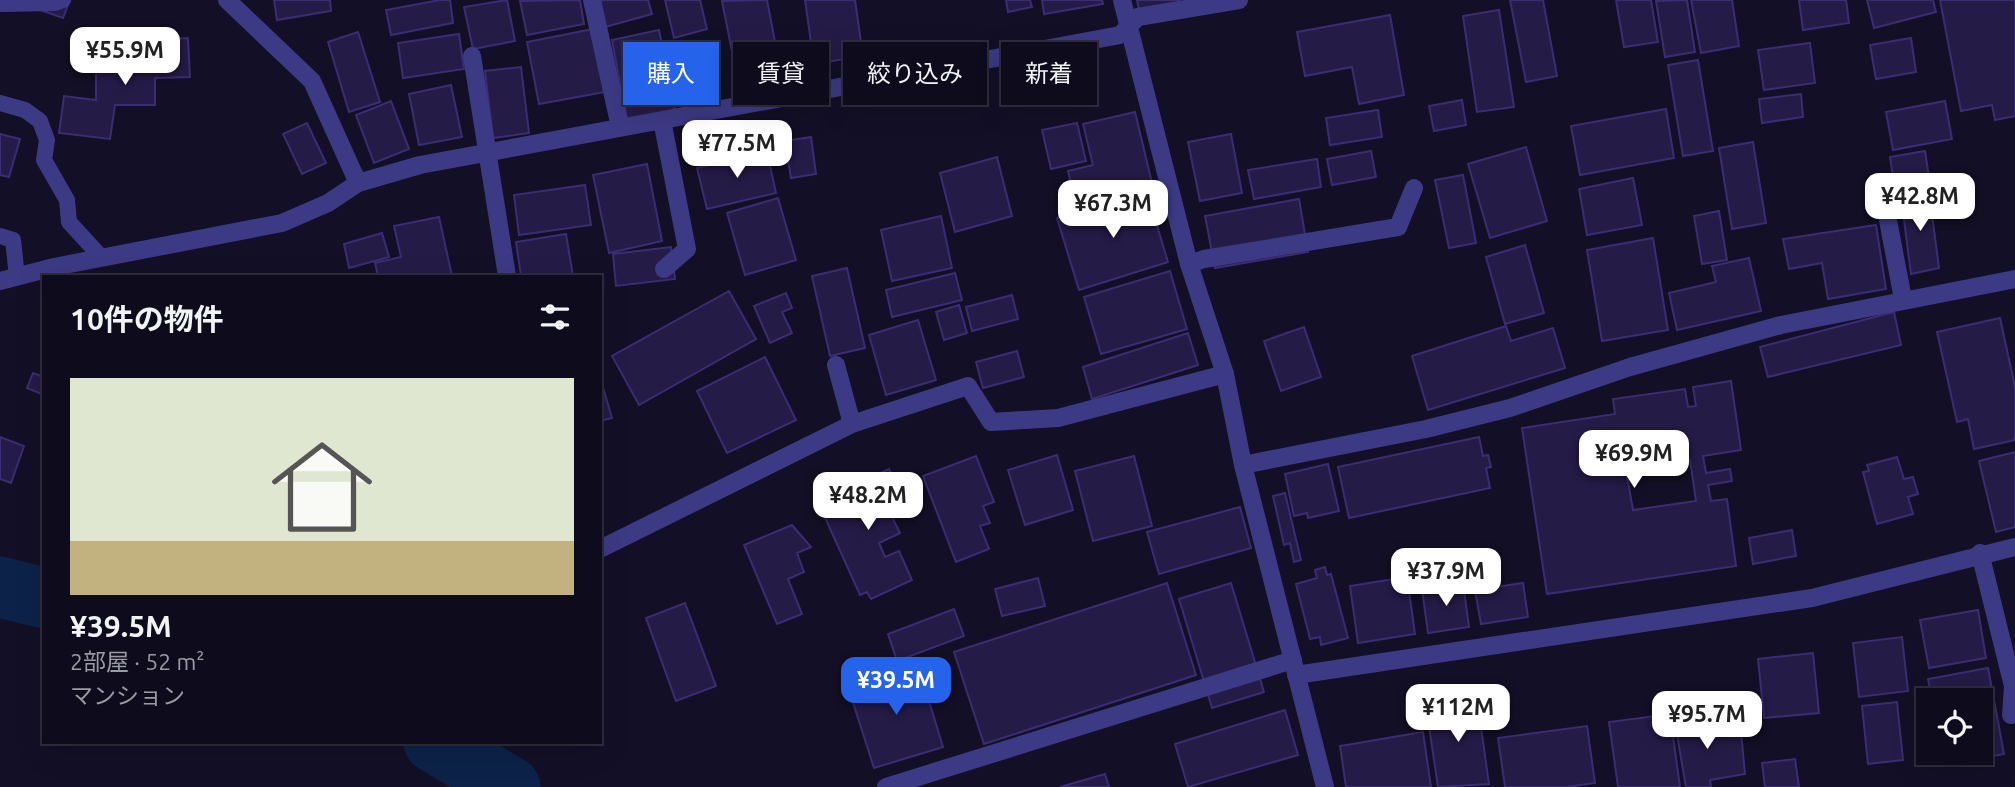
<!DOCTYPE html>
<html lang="ja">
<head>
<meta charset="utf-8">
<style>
	body { margin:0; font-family:Ubuntu,"Noto Sans JP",sans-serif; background:#171425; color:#f1f3f6; height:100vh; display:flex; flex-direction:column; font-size:26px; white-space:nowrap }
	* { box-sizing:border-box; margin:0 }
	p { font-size:23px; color:#9b9ba3 }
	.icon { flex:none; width:38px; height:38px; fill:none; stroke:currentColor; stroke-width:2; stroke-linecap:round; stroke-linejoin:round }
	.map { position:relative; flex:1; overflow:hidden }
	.drawer { position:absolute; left:42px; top:275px; width:560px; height:469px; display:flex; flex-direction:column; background:#0e0b1c; border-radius:0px; box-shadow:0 7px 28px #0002,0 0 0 2px #2e2b3b }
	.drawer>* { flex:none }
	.top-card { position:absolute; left:623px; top:42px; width:665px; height:63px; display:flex; gap:14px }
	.tools { position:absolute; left:1916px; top:688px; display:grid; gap:14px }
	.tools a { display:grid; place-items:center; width:77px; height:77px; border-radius:0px; background:#0e0b1c; box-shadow:0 7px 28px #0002,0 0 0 2px #2e2b3b; font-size:35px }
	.price { position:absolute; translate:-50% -60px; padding:0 16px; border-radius:14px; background:#fff; color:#222; font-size:23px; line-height:46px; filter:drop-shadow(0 2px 4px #0008) }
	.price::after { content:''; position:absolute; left:50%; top:42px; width:21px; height:16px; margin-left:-10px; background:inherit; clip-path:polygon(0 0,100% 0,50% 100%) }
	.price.active { background:#2563eb; color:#fff }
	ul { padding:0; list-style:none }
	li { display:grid; align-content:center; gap:14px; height:371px; padding:0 28px }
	li span { display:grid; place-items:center; height:217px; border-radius:0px; color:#555 }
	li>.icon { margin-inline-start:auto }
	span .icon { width:126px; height:126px; fill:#fffc; stroke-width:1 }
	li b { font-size:30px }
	h2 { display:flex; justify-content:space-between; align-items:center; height:84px; padding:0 28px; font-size:30px }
	.pill { padding:0 24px; border-radius:0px; background:#0e0b1c; box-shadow:0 7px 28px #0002,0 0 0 2px #2e2b3b; font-size:24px; line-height:63px }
	.pill.active { background:#2563eb; color:#fff }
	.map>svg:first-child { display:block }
</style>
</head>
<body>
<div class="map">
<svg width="2015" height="787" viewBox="0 0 2015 787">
	<rect width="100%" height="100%" fill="#130f26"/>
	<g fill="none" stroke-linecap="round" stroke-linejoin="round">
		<path stroke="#0c2248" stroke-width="61" d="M 0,587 L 44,598
			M 434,742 L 510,787"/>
	</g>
	<path fill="#241b47" stroke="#3b2d73" stroke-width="2" fill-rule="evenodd" d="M 70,0 L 63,18 L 26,5 Z
		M 274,0 L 330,0 L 331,11 L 277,20 Z
		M 440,0 L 450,0 L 453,23 L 391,35 L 386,10 Z
		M 507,0 L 515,41 L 473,49 L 464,7 Z
		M 580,0 L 584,24 L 527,35 L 520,1 Z
		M 598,0 L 648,0 L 652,14 L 605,27 Z
		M 665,0 L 700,0 L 707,29 L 674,38 Z
		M 767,0 L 783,83 L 740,92 L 722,1 Z
		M 805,0 L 855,0 L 863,56 L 814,64 Z
		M 1006,0 L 1030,0 L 1032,7 L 1008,12 Z
		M 1042,0 L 1102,0 L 1103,4 L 1044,14 Z
		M 1137,0 L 1180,0 L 1180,2 L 1139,10 Z
		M 1510,0 L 1543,0 L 1557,76 L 1526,82 Z
		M 1616,0 L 1651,0 L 1658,42 L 1624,47 Z
		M 1687,0 L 1695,52 L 1665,57 L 1656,1 Z
		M 1691,0 L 1732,0 L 1739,46 L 1701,53 Z
		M 1799,0 L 1846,0 L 1849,23 L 1803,30 Z
		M 1867,0 L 1933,0 L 1936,12 L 1874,28 Z
		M 1940,0 L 2015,0 L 2015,116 L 1995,120 L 1992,105 L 1961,111 Z
		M 1499,10 L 1514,107 L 1477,112 L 1463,16 Z
		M 1390,15 L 1404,95 L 1359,104 L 1352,67 L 1305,76 L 1297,32 Z
		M 593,29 L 605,92 L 539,104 L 527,42 Z
		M 659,30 L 675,110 L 627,120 L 612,40 Z
		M 358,32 L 380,102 L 349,112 L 328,42 Z
		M 459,34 L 464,69 L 403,78 L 398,43 Z
		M 188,38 L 190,77 L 155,78 L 155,105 L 115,105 L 110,139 L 59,133 L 64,96 L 96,100 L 96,64 L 141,64 L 140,40 Z
		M 1911,38 L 1916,72 L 1876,79 L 1870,45 Z
		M 1810,43 L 1815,83 L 1764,90 L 1758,50 Z
		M 705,46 L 712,89 L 683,101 L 674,50 Z
		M 1698,60 L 1713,151 L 1683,156 L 1668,65 Z
		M 521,67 L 529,133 L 493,138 L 485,71 Z
		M 451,85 L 462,137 L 419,145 L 409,94 Z
		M 1801,94 L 1803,117 L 1762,123 L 1759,99 Z
		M 1462,100 L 1466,125 L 1434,131 L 1429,106 Z
		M 391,101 L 409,149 L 374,163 L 356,115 Z
		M 1945,101 L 1952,139 L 1893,150 L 1886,112 Z
		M 1666,109 L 1674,158 L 1580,175 L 1571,126 Z
		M 1378,110 L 1382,137 L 1330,145 L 1326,118 Z
		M 1135,112 L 1152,183 L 1075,201 L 1068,171 L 1093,165 L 1083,124 Z
		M 307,123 L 326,163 L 302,174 L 283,134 Z
		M 1077,123 L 1086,161 L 1051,169 L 1042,130 Z
		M 0,134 L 20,139 L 9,177 L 0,175 Z
		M 1231,134 L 1242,193 L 1200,201 L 1188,142 Z
		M 811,137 L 816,174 L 791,178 L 785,141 Z
		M 1753,142 L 1766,223 L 1732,229 L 1719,148 Z
		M 1526,147 L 1547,221 L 1490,238 L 1468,164 Z
		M 1371,151 L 1376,177 L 1332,185 L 1327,159 Z
		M 1925,151 L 1930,184 L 1895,190 L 1890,157 Z
		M 767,152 L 776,193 L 707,209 L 697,168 Z
		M 997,157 L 1012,216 L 955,232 L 940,173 Z
		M 1317,159 L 1321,187 L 1254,199 L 1248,170 Z
		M 647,164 L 662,241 L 609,253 L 593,175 Z
		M 1463,175 L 1476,243 L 1449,248 L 1435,180 Z
		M 1633,178 L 1642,225 L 1587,235 L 1579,189 Z
		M 585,185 L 591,225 L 519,235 L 514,195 Z
		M 1146,189 L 1168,262 L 1079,290 L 1057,218 Z
		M 1929,192 L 1939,268 L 1911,274 L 1901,197 Z
		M 778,198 L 796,260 L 745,275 L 727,213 Z
		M 1299,199 L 1308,252 L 1215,268 L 1205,216 Z
		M 1719,211 L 1727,260 L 1702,264 L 1694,216 Z
		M 941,216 L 952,268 L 892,281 L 881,230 Z
		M 439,217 L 452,276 L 378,276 L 375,263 L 401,257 L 394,226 Z
		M 1876,225 L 1886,289 L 1828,299 L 1822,263 L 1789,269 L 1783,239 Z
		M 382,233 L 389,257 L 349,268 L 344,244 Z
		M 566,234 L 573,276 L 521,276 L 516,242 Z
		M 1653,238 L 1668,330 L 1602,341 L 1587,250 Z
		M 1525,245 L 1544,313 L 1505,324 L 1486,257 Z
		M 671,247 L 675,279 L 616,286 L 613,254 Z
		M 1749,258 L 1761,311 L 1677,330 L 1669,293 L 1716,282 L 1712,266 Z
		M 847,268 L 865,348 L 830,356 L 812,276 Z
		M 1170,271 L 1187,329 L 1101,354 L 1084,297 Z
		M 955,273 L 962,300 L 892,317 L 886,290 Z
		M 729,291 L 756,339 L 639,405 L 612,356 Z
		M 786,293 L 792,308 L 782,312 L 792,333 L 770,343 L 754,306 Z
		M 1012,295 L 1018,319 L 972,331 L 966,307 Z
		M 959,305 L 967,333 L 944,340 L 936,312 Z
		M 1894,312 L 1901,345 L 1768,377 L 1760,347 Z
		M 2000,318 L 2015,387 L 2015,440 L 1974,449 L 1968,419 L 1957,422 L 1937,332 Z
		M 918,320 L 936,380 L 886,395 L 869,335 Z
		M 1506,326 L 1511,341 L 1553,328 L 1565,368 L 1428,410 L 1412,356 Z
		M 1304,327 L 1321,377 L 1281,391 L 1264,341 Z
		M 1188,333 L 1198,365 L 1092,399 L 1083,367 Z
		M 1017,351 L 1024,377 L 983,388 L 976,362 Z
		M 765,357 L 796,420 L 727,453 L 697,391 Z
		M 33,373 L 44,377 L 44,395 L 27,388 Z
		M 600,377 L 612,418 L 600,421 Z
		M 1731,381 L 1741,450 L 1703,456 L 1706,473 L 1730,469 L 1732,481 L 1708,485 L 1711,501 L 1727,499 L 1736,566 L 1547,594 L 1522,428 L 1615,414 L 1613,399 L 1685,389 L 1688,407 L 1696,406 L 1693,387 ZM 1690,460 L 1696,501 L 1633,510 L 1626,470 Z
		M 0,437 L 24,446 L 11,483 L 0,479 Z
		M 1479,437 L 1483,456 L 1488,455 L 1491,467 L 1486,468 L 1490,488 L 1349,518 L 1338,467 Z
		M 2015,452 L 2015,527 L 1996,532 L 1979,461 Z
		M 1057,455 L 1073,510 L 1025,525 L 1008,470 Z
		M 976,456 L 994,502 L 983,506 L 990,523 L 980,526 L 989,549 L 956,562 L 923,476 Z
		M 1134,456 L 1152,526 L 1093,541 L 1075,471 Z
		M 1897,457 L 1904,479 L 1913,477 L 1918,494 L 1908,497 L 1913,514 L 1877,524 L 1863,472 L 1869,471 L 1867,465 Z
		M 1328,464 L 1339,511 L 1308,518 L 1307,513 L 1294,516 L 1285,474 Z
		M 889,469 L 908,510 L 892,517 L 900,533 L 879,543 L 885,557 L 899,551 L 912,580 L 871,599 L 867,592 L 860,595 L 818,502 Z
		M 1285,493 L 1301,560 L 1294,562 L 1290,543 L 1284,545 L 1273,496 Z
		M 1240,507 L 1251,548 L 1159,574 L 1147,532 Z
		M 792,525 L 811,547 L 797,553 L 804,572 L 788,579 L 802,614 L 777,624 L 744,545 Z
		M 1792,530 L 1796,556 L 1753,564 L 1749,538 Z
		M 1325,567 L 1327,575 L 1331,574 L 1348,638 L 1321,645 L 1320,637 L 1310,639 L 1296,584 L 1317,578 L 1315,570 Z
		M 1407,577 L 1415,634 L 1358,643 L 1350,586 Z
		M 1038,578 L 1045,606 L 1002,616 L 995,589 Z
		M 1167,583 L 1196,675 L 984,744 L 954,652 Z
		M 1231,583 L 1264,692 L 1212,708 L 1179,599 Z
		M 1463,583 L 1469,627 L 1428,633 L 1422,589 Z
		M 1523,583 L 1528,617 L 1481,624 L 1475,590 Z
		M 685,603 L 716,686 L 676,701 L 646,618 Z
		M 954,609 L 964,636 L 897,661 L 888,634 Z
		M 1978,610 L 1986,658 L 1929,668 L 1920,620 Z
		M 1902,637 L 1908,691 L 1859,697 L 1853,643 Z
		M 1813,653 L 1819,713 L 1764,718 L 1758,659 Z
		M 918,665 L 943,747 L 874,768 L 848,687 Z
		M 1988,668 L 2004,754 L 1944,765 L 1942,752 L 1981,752 L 1981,700 L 1932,700 L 1928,679 Z
		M 1477,699 L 1489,784 L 1438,787 L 1426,706 Z
		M 1897,702 L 1903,760 L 1868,764 L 1862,706 Z
		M 1285,710 L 1298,755 L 1188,787 L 1175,744 Z
		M 1706,711 L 1709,738 L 1741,732 L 1745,774 L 1710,780 L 1711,787 L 1686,787 L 1673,712 Z
		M 1670,714 L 1680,787 L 1618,787 L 1609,722 Z
		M 1587,726 L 1595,783 L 1566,787 L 1505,787 L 1498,738 Z
		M 1423,732 L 1431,787 L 1346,787 L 1340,746 Z
		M 1795,759 L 1799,787 L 1765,787 L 1762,763 Z
		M 1105,774 L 1109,787 L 1060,787 Z"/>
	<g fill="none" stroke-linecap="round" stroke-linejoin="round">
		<path stroke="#3d3a85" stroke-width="16" d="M 0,4 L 55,3 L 63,0
			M 0,103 L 25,110 L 40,121 L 47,140 L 44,160 L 67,200 L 69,222 L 102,258
			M 0,236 L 13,240 L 17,277"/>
		<path stroke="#3d3a85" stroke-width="18" d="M 227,0 L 312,81 L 358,183
			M 592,0 L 620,127
			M 472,56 L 507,276
			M 662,120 L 687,249 L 664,269
			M 1887,215 L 1903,299
			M 1189,264 L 1204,259 L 1398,227 L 1414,188
			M 0,281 L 54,267 L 282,223 L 328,203 L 358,183 L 420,165 L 1120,35 L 1138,17 L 1239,0
			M 836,365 L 852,424
			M 1243,465 L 1426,429 L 1510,408 L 1630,367 L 1781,325 L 2015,279
			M 600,549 L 852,424 L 968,386 L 991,422 L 1058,418 L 1225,374
			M 1980,553 L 2013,686 L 2011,715
			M 1296,675 L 1812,598 L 2015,547
			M 886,787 L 1293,660"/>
		<path stroke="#3d3a85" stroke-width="18" d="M 1122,0 L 1189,264 L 1225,374 L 1243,465 L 1325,787"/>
	</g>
</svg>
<div class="tools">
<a><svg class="icon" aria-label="locate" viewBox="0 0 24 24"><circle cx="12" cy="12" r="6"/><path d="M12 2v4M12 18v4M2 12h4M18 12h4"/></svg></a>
</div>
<b class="price" style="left:125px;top:87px">¥55.9M</b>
<b class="price" style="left:737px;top:180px">¥77.5M</b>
<b class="price" style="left:1920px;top:233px">¥42.8M</b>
<b class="price" style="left:1113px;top:240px">¥67.3M</b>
<b class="price" style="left:1634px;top:490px">¥69.9M</b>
<b class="price" style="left:868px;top:532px">¥48.2M</b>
<b class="price" style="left:1446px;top:608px">¥37.9M</b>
<b class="price active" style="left:896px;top:717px">¥39.5M</b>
<b class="price" style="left:1458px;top:744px">¥112M</b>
<b class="price" style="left:1707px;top:751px">¥95.7M</b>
<div class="top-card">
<a class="pill active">購入</a>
<a class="pill">賃貸</a>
<a class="pill">絞り込み</a>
<a class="pill">新着</a>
</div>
<section class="drawer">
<h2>10件の物件<svg class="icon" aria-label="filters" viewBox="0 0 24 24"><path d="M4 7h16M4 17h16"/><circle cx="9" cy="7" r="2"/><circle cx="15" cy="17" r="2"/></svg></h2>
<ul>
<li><span style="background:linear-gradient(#dfe7d0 75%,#c2b280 0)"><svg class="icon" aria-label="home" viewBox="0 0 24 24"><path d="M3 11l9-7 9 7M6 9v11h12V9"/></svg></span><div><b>¥39.5M</b><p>2部屋 · 52 m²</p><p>マンション</p></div></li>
</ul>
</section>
</div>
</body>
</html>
